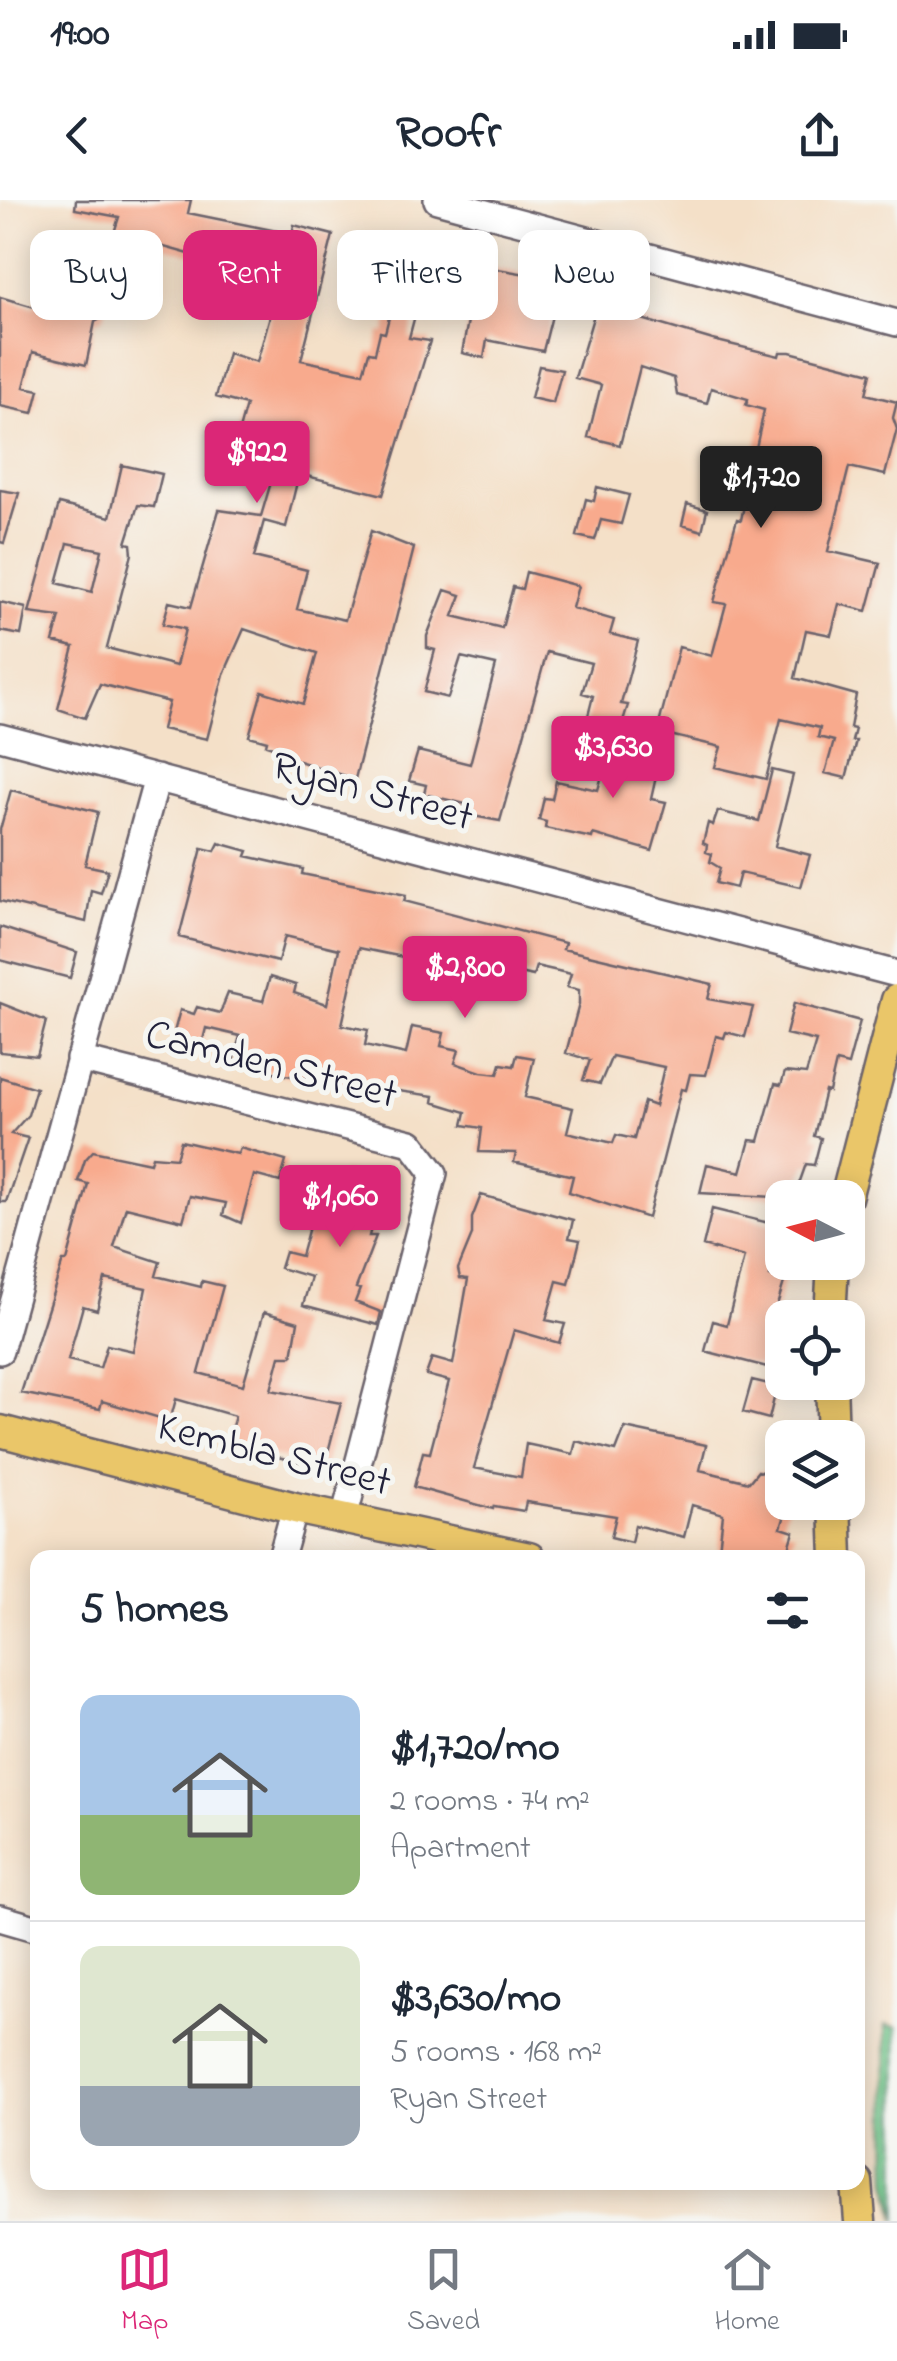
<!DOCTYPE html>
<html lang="en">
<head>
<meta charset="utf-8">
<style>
	body { margin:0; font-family:"Indie Flower",sans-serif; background:#f2f2f3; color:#1f2937; height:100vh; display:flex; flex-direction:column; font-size:38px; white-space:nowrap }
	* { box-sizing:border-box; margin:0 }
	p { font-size:32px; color:#747a83 }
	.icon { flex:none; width:55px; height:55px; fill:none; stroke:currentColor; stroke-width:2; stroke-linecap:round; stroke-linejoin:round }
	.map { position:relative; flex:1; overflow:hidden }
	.panel { position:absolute; left:30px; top:1350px; width:835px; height:640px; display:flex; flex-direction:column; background:#fff; border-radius:20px; box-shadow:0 5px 25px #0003 }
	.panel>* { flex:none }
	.banner { position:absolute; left:30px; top:30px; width:838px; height:90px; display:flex; gap:20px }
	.needle { width:65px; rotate:276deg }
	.buttons { position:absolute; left:765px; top:980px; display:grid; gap:20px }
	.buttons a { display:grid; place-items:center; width:100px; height:100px; border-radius:20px; background:#fff; box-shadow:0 5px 25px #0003; font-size:50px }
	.price { position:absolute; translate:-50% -85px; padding:0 22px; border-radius:10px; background:#db2777; color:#fff; font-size:32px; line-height:65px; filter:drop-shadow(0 2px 5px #0008) }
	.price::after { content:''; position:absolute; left:50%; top:60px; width:30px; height:22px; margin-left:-15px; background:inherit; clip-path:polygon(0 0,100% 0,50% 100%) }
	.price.selected { background:#222; color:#fff }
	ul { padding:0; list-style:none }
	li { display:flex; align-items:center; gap:30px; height:250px; padding:0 50px }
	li+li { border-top:2px solid #e0e1e3 }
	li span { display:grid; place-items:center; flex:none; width:280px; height:200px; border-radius:20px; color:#555 }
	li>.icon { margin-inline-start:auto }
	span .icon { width:120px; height:120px; fill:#fffc; stroke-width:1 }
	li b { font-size:42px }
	h2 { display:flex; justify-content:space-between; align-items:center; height:120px; padding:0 50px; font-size:42px }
	.tag { padding:0 35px; border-radius:20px; background:#fff; box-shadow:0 5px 25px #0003; font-size:35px; line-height:90px }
	.tag.selected { background:#db2777; color:#fff }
	.status { display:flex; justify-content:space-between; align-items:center; height:70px; padding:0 50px; background:#fff; direction:ltr }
	.status svg { height:28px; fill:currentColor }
	header { display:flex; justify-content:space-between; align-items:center; height:130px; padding:0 50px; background:#fff; font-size:45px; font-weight:700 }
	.dock { display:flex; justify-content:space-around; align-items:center; height:140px; border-top:2px solid #e0e1e3; background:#fff; font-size:28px; color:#747a83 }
	.dock a { display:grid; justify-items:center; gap:5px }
	.dock .selected { color:#db2777 }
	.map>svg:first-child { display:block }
</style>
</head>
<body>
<div class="status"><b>19:00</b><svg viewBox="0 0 49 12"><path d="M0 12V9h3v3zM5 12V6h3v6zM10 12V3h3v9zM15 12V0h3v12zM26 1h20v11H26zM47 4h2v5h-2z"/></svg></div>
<header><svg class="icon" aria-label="back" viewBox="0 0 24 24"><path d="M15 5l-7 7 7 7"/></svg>Roofr<svg class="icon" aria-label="share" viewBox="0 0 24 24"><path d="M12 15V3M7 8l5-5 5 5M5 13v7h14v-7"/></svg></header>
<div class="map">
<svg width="897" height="2021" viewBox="0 0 897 2021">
	<rect width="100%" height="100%" fill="#f6f6f2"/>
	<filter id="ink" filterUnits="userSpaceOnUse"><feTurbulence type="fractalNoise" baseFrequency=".01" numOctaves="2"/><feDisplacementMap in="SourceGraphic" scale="20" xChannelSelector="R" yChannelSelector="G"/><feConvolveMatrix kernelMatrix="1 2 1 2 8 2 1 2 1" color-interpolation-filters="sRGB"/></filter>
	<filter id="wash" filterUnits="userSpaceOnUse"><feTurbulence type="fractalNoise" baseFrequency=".0048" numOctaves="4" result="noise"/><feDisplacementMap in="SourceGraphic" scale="40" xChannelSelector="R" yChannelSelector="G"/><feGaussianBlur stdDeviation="2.25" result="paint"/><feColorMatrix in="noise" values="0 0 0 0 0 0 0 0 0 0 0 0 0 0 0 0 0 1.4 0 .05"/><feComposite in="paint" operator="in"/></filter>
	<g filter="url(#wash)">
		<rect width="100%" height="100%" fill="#f4e0c8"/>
		<path fill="#76ca8e" stroke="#4c7664" stroke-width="2.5" d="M 886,1825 L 897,1827 L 897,2021 L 888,1980 Z"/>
		<g id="blocks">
			<path fill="#f8aa8d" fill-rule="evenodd" d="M 76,0 L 191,0 L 188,13 L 292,34 L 294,25 L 333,35 L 301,160 L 363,173 L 369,152 L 375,153 L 380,132 L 385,133 L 408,42 L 433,49 L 430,58 L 453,64 L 448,84 L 425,78 L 409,138 L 430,141 L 383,295 L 299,274 L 286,327 L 264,321 L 254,357 L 307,370 L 297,409 L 345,420 L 371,331 L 414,348 L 355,579 L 280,555 L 279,549 L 266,545 L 267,541 L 249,536 L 262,491 L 303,504 L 317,453 L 244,429 L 224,474 L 207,539 L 162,529 L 169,502 L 100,484 L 85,518 L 58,509 L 74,447 L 53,442 L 60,417 L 29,413 L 59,304 L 110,317 L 122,265 L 162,274 L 154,307 L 138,305 L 126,343 L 131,344 L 132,354 L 107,448 L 176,466 L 185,429 L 163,424 L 169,402 L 191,407 L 219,310 L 261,316 L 274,272 L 231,259 L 246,205 L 216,197 L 228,153 L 257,162 L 275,98 L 236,89 L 241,72 L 235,67 L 114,33 L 119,17 L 75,9 ZM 68,343 L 102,350 L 92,392 L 57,383 Z
				M 486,67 L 561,80 L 543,151 L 487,140 L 484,158 L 462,153 L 477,72 L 485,73 Z
				M 39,84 L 102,100 L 106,107 L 104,117 L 95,122 L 86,165 L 33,152 L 24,187 L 39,190 L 33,213 L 0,206 L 0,97 L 34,107 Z
				M 595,111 L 624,118 L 625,114 L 713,140 L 779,156 L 780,152 L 790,152 L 871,173 L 866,194 L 897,202 L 893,218 L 897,229 L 885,275 L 849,267 L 828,351 L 880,363 L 867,411 L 839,404 L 831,435 L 806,430 L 795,478 L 856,495 L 850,528 L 855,529 L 852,541 L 856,541 L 846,578 L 825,573 L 834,541 L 818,537 L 820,528 L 781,519 L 766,579 L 715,567 L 721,547 L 657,532 L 679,447 L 712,456 L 726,404 L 714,402 L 737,319 L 741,320 L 764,210 L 746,205 L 748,199 L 711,188 L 707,203 L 677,195 L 674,178 L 640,167 L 620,245 L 588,237 L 601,185 L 575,178 Z
				M 539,166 L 562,170 L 553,203 L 531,198 Z
				M 597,287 L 629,295 L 621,324 L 601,320 L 595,340 L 577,336 L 586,299 L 594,301 Z
				M 0,290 L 19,293 L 4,343 L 0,342 Z
				M 687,304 L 707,310 L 702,331 L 682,325 Z
				M 526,372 L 578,386 L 572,408 L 614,420 L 610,434 L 638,441 L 621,504 L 628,505 L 617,540 L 584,532 L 593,496 L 582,493 L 591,463 L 547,452 L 500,621 L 462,614 L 465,604 L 424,594 L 426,585 L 409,581 L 418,551 L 470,564 L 496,465 L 461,457 L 448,498 L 424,492 L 435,450 L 427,448 L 427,436 L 445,390 L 461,395 L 453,416 L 502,428 L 513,387 L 522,389 Z
				M 0,402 L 26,408 L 21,435 L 0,431 Z
				M 622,536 L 662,550 L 651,599 L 666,602 L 652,651 L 593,634 L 592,638 L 545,628 L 546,622 L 539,620 L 544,598 L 552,599 L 556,581 L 598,590 L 602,576 L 613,578 Z
				M 772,570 L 793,575 L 775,646 L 810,655 L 801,687 L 740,673 L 736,688 L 716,683 L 720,668 L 710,662 L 712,654 L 706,652 L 707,645 L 703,643 L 708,623 L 713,625 L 718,611 L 759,621 Z
				M 11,590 L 98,612 L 85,665 L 108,670 L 101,693 L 91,690 L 86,722 L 0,701 L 0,630 Z
				M 219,643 L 248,651 L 246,656 L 303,669 L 302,674 L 406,695 L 404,701 L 565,743 L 563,749 L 712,784 L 708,799 L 753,807 L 745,837 L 726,832 L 724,838 L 716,836 L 706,875 L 690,874 L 686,890 L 681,889 L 648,1018 L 569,992 L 573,976 L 514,962 L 516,953 L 479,952 L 482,928 L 463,925 L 466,912 L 433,902 L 434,896 L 285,875 L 233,861 L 240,836 L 206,828 L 202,844 L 173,836 L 180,810 L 194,814 L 197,807 L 220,813 L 228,793 L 263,801 L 270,777 L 296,785 L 294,793 L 327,804 L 339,749 L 285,736 L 278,762 L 179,737 L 202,648 L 215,651 ZM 359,748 L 408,758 L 406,768 L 440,776 L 442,769 L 497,783 L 494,792 L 512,796 L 519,773 L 533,776 L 536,766 L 571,774 L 567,787 L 579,790 L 579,804 L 566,853 L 590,860 L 583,880 L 600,884 L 612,856 L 664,867 L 655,906 L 644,902 L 634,939 L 616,935 L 613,943 L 567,932 L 573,908 L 525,897 L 534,858 L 517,855 L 514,866 L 501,864 L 498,874 L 481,872 L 455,863 L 459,850 L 441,846 L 444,833 L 412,827 L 406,854 L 365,845 L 368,830 L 342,825 Z
				M 0,727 L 77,752 L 70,778 L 0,760 Z
				M 0,803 L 46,821 L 37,856 L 0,852 Z
				M 794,803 L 860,821 L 848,865 L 836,862 L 829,892 L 825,891 L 814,936 L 821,938 L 814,965 L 806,964 L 794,998 L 700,993 L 707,964 L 741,972 L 750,940 L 759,941 L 775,884 L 781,885 L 785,872 L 806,874 L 816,841 L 786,834 Z
				M 0,877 L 36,888 L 28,915 L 11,934 L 28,938 L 6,1002 L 0,1002 Z
				M 181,941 L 238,954 L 240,948 L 286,961 L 280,982 L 254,975 L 241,1023 L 223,1015 L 226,1003 L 190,996 L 183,1021 L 126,1007 L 114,1047 L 160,1062 L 156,1076 L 201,1087 L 202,1081 L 223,1086 L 199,1173 L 243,1185 L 264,1112 L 298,1122 L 292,1156 L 280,1156 L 271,1190 L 341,1203 L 324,1267 L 226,1246 L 235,1216 L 176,1199 L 170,1221 L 102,1201 L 100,1209 L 21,1193 L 63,1061 L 67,1061 L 88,984 L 78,981 L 85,960 L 93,951 L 150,963 L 152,956 L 176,958 ZM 105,1079 L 146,1088 L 133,1151 L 107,1145 L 100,1168 L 68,1160 L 83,1106 L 97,1110 Z
				M 343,972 L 383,982 L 369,1036 L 376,1036 L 356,1088 L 360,1089 L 355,1102 L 381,1112 L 378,1125 L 303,1105 L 311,1077 L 280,1068 L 285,1052 L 301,1056 L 315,1005 L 332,1010 Z
				M 481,995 L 573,1020 L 569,1038 L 580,1040 L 569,1084 L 557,1081 L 546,1120 L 565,1124 L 559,1143 L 514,1130 L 474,1268 L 521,1277 L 526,1244 L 573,1254 L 576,1241 L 616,1251 L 625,1228 L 706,1245 L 700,1270 L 749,1282 L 758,1271 L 782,1279 L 782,1302 L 789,1302 L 781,1328 L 794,1332 L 786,1358 L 743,1358 L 719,1350 L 723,1314 L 692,1305 L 684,1337 L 635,1325 L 631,1342 L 611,1337 L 616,1316 L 526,1302 L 524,1311 L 494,1306 L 493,1309 L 414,1287 L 423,1252 L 430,1253 L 449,1181 L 426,1175 L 432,1158 L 453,1164 L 468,1079 L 460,1078 L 458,1069 L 472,1035 L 472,1018 Z
				M 712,1009 L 781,1026 L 770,1076 L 785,1079 L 768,1135 L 777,1137 L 771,1168 L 705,1151 L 713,1121 L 727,1125 L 744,1057 L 703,1046 Z
				M 752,1180 L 777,1186 L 769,1219 L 743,1212 Z"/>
		</g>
	</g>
	<g filter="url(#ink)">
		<use href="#blocks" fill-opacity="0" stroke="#6c646c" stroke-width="2.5"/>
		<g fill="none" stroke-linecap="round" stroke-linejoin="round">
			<g stroke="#6c646c" stroke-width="30">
				<path id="minor" d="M 437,0 L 897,123
					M 0,537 L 897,774
					M 79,859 L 411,943 L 434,973 L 344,1318
					M 0,1151 L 157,578
					M 281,1358 L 295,1308
					M 0,1718 L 38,1729"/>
			</g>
			<g stroke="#6c646c" stroke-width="35">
				<path id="major" d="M 846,998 L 897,800
					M 830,1118 L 833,1062
					M 831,1182 L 833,1238
					M 0,1231 L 295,1308 L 529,1358
					M 835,1302 L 837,1358
					M 857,1982 L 860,2021"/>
			</g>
			<use href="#minor" stroke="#fff" stroke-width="25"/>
			<use href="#major" stroke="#eac669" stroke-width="30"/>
		</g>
	</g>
	<g text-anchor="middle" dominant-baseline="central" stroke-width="10" stroke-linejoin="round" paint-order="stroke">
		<g font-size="42" fill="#22223b" stroke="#f6f6f2">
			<text transform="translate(372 593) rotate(15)">Ryan Street</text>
			<text transform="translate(271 866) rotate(14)">Camden Street</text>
			<text transform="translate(274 1256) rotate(14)">Kembla Street</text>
		</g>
	</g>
</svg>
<div class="buttons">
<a><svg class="needle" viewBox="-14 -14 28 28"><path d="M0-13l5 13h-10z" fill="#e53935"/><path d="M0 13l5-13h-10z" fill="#747a83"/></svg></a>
<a><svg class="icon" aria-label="locate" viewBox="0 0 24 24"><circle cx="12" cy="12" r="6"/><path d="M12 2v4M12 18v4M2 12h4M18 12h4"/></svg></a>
<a><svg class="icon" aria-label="layers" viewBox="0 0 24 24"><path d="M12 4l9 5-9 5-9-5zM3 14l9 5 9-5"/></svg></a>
</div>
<b class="price" style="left:257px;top:306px">$922</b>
<b class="price selected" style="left:761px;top:331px">$1,720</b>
<b class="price" style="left:613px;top:601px">$3,630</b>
<b class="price" style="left:465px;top:821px">$2,800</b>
<b class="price" style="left:340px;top:1050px">$1,060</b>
<div class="banner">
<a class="tag">Buy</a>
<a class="tag selected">Rent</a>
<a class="tag">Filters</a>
<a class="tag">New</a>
</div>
<section class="panel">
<h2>5 homes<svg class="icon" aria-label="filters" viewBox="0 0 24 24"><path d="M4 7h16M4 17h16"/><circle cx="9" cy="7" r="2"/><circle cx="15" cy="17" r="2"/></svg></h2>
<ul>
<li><span style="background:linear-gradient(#a9c7e8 60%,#8fb573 0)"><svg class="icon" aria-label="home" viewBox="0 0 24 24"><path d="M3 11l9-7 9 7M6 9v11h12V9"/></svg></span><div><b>$1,720/mo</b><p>2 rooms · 74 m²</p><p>Apartment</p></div></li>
<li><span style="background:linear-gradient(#dfe7d0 70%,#9aa5b1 0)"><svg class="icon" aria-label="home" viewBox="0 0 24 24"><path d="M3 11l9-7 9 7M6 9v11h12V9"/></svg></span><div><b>$3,630/mo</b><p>5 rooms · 168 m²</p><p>Ryan Street</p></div></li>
</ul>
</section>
</div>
<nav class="dock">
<a class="selected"><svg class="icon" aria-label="map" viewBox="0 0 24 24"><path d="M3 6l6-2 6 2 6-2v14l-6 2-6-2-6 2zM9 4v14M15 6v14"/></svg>Map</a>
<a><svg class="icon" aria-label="saved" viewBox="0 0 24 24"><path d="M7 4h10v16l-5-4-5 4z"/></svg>Saved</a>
<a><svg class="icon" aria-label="home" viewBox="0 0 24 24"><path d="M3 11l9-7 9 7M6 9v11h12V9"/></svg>Home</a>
</nav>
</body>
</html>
